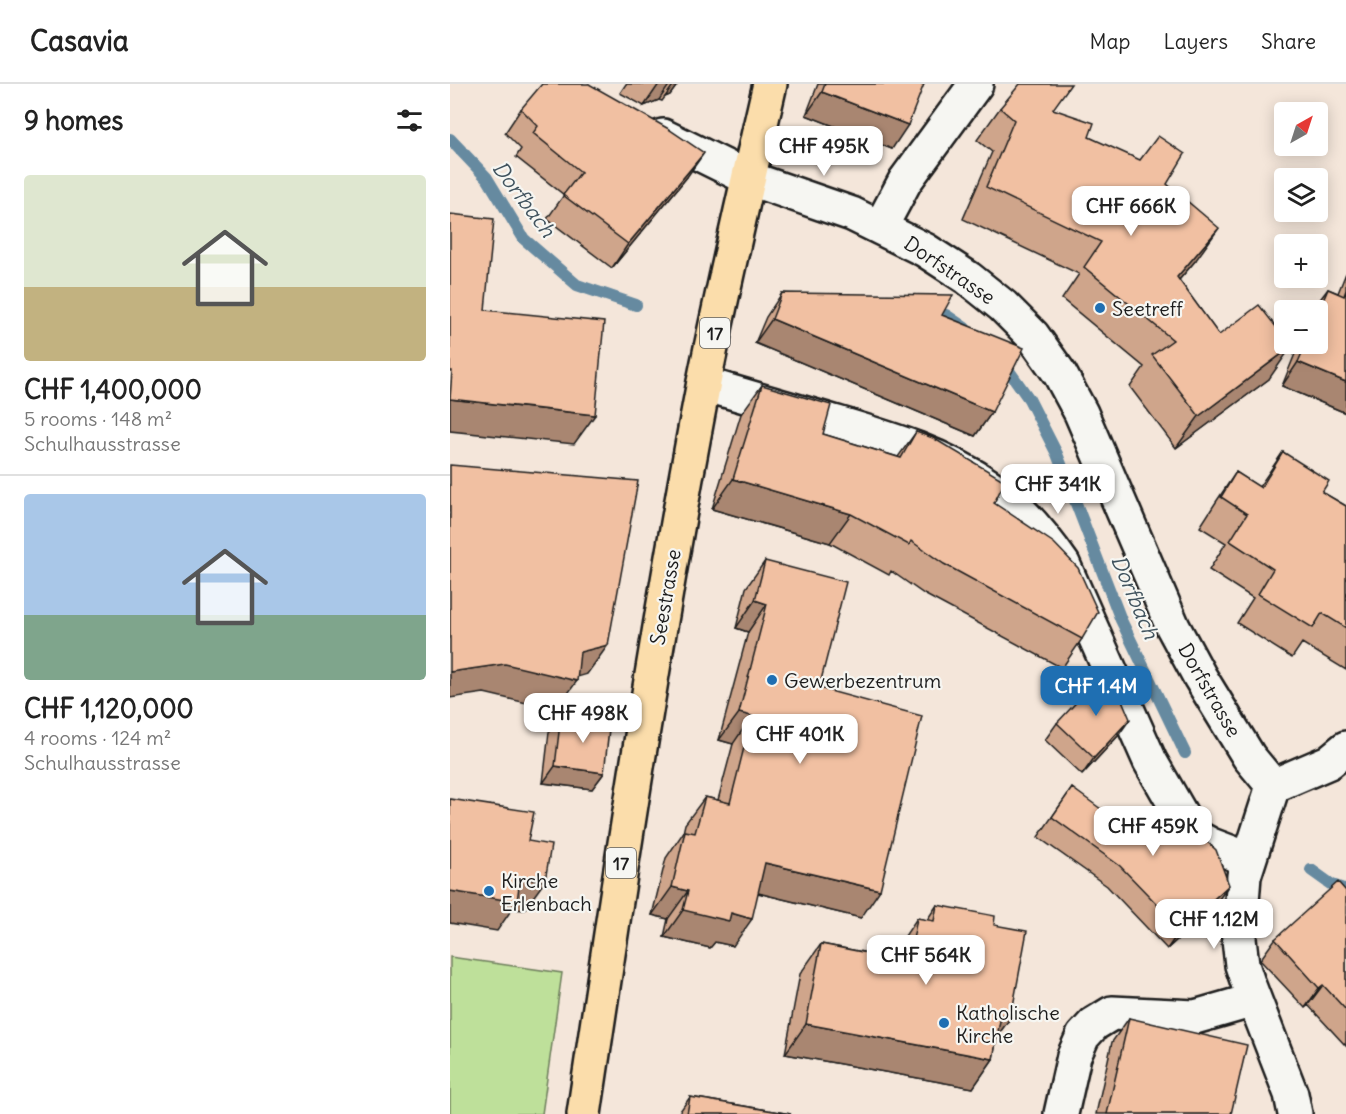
<!DOCTYPE html>
<html lang="en">
<head>
<meta charset="utf-8">
<style>
	body { margin:0; font-family:Delius,sans-serif; background:#f2f2f2; color:#222; height:100vh; display:flex; flex-direction:column; font-size:22px; white-space:nowrap }
	* { box-sizing:border-box; margin:0 }
	p { font-size:20px; color:#767676 }
	.icon { flex:none; width:33px; height:33px; fill:none; stroke:currentColor; stroke-width:2; stroke-linecap:round; stroke-linejoin:round }
	.map { position:relative; flex:1; overflow:hidden }
	.details { display:flex; flex-direction:column; background:#fff; width:450px }
	.details>* { flex:none }
	.needle { width:39px; rotate:39deg }
	.controls { position:absolute; left:824px; top:18px; display:grid; gap:12px }
	.controls a { display:grid; place-items:center; width:54px; height:54px; border-radius:6px; background:#fff; box-shadow:0 3px 15px #0003; font-size:30px }
	.price { position:absolute; translate:-50% -51px; padding:0 14px; border-radius:12px; background:#fff; color:#222; font-size:20px; line-height:39px; filter:drop-shadow(0 2px 3px #0008) }
	.price::after { content:''; position:absolute; left:50%; top:36px; width:18px; height:14px; margin-left:-9px; background:inherit; clip-path:polygon(0 0,100% 0,50% 100%) }
	.price.on { background:#1f6fb2; color:#fff }
	ul { padding:0; list-style:none }
	li { display:grid; align-content:center; gap:12px; height:318px; padding:0 24px }
	li+li { border-top:2px solid #e0e0e0 }
	li span { display:grid; place-items:center; height:186px; border-radius:6px; color:#555 }
	li>.icon { margin-inline-start:auto }
	span .icon { width:108px; height:108px; fill:#fffc; stroke-width:1 }
	li b { font-size:26px }
	h2 { display:flex; justify-content:space-between; align-items:center; height:72px; padding:0 24px; font-size:26px }
	header { display:flex; align-items:center; gap:36px; box-sizing:border-box; height:84px; padding:0 30px; background:#fff; border-bottom:2px solid #e0e0e0 }
	header strong { font-size:28px }
	nav { display:flex; gap:33px; margin-inline-start:auto; font-size:21px }
	main { display:flex; flex:1; min-height:0 }
	.map>svg:first-child { display:block }
</style>
</head>
<body>
<header>
<strong>Casavia</strong>
<nav><a>Map</a><a>Layers</a><a>Share</a></nav>
</header>
<main>
<section class="details">
<h2>9 homes<svg class="icon" aria-label="filters" viewBox="0 0 24 24"><path d="M4 7h16M4 17h16"/><circle cx="9" cy="7" r="2"/><circle cx="15" cy="17" r="2"/></svg></h2>
<ul>
<li><span style="background:linear-gradient(#dfe7d0 60%,#c2b280 0)"><svg class="icon" aria-label="home" viewBox="0 0 24 24"><path d="M3 11l9-7 9 7M6 9v11h12V9"/></svg></span><div><b>CHF 1,400,000</b><p>5 rooms · 148 m²</p><p>Schulhausstrasse</p></div></li>
<li><span style="background:linear-gradient(#a9c7e8 65%,#7fa58c 0)"><svg class="icon" aria-label="home" viewBox="0 0 24 24"><path d="M3 11l9-7 9 7M6 9v11h12V9"/></svg></span><div><b>CHF 1,120,000</b><p>4 rooms · 124 m²</p><p>Schulhausstrasse</p></div></li>
</ul>
</section>
<div class="map">
<svg width="896" height="1030" viewBox="0 0 896 1030">
	<rect width="100%" height="100%" fill="#f4e6da"/>
	<filter id="ink" filterUnits="userSpaceOnUse"><feTurbulence type="fractalNoise" baseFrequency=".0167" numOctaves="2"/><feDisplacementMap in="SourceGraphic" scale="12" xChannelSelector="R" yChannelSelector="G"/><feConvolveMatrix kernelMatrix="1 2 1 2 8 2 1 2 1" color-interpolation-filters="sRGB"/></filter>
	<g filter="url(#ink)">
		<path fill="#bee09a" stroke="#6d7e5b" stroke-width="1.5" d="M 0,873 L 112,889 L 92,1030 L 0,1030 Z"/>
		<g fill="none" stroke-linecap="round" stroke-linejoin="round">
			<path stroke="#668aa0" stroke-width="12" d="M 0,55 L 37,94 L 74,155 L 127,201 L 186,221
				M 496,231 L 515,244
				M 552,277 L 579,315 L 607,370 L 671,536 L 735,669
				M 861,786 L 882,801 L 896,806"/>
			<g stroke="#1c1c1c" stroke-width="38">
				<path id="street" d="M 213,52 L 298,94 L 402,130 L 475,166 L 518,194 L 553,222 L 583,252 L 610,290 L 631,329 L 723,543 L 750,593 L 799,673 L 823,702
					M 431,142 L 455,97 L 526,0
					M 254,300 C 295,312 336,324 377,336 C 434,353 492,369 542,404 C 571,424 593,451 613,480 L 700,677 L 738,743 L 748,754 L 761,761 L 798,775
					M 823,702 L 794,792 L 789,855 L 792,881 L 798,899 L 841,1010 L 845,1030
					M 823,702 L 879,678 L 896,664
					M 611,1030 L 624,972 L 633,952 L 644,940 L 662,929 L 745,933 L 804,916"/>
			</g>
			<g stroke="#1c1c1c" stroke-width="38">
				<path id="primary" d="M 134,1030 C 170,787 207,544 253,303 C 273,202 297,101 320,0"/>
			</g>
			<use href="#street" stroke="#f6f6f2" stroke-width="33"/>
			<use href="#primary" stroke="#fbddab" stroke-width="33"/>
		</g>
		<path fill="#cfa58b" stroke="#1c1c1c" stroke-width="1.5" d="M 176,0 L 228,0 L 220,11 L 215,13 L 212,17 L 209,16 L 194,22 L 170,9 Z
			M 368,0 L 474,0 L 442,65 L 356,31 Z
			M 550,24 L 603,25 L 639,53 L 717,100 L 746,176 L 729,196 L 769,251 L 819,295 L 726,364 L 680,303 L 694,283 L 612,215 L 629,190 L 513,135 L 542,68 L 527,56 Z
			M 71,25 L 237,93 L 162,184 L 97,135 L 114,111 L 66,73 L 71,65 L 55,49 Z
			M 896,189 L 896,329 L 832,302 L 849,260 L 867,260 L 867,226 L 862,226 L 878,205 L 888,209 Z
			M 332,209 L 492,231 L 542,328 L 525,352 L 305,259 L 316,233 Z
			M 312,301 L 373,350 L 448,373 L 466,348 L 544,419 L 632,555 L 612,584 L 474,510 L 441,487 L 439,491 L 380,459 L 262,425 L 291,330 Z
			M 833,368 L 872,408 L 896,422 L 896,586 L 852,559 L 842,574 L 787,539 L 803,514 L 759,486 L 776,459 L 750,443 L 766,418 L 786,388 L 809,403 Z
			M 315,477 L 369,604 L 411,834 L 308,809 L 283,862 L 265,858 L 260,864 L 214,853 L 218,835 L 202,831 L 216,774 L 233,749 L 235,740 L 255,713 L 268,716 L 283,660 L 269,656 L 298,548 L 286,544 L 296,504 Z
			M 111,631 L 154,689 L 142,705 L 93,699 L 99,648 Z
			M 607,639 L 668,652 L 632,691 L 595,656 Z
			M 622,704 L 765,821 L 717,865 L 657,802 L 588,753 Z
			M 896,807 L 896,962 L 858,921 L 855,924 L 810,876 L 825,855 Z
			M 487,821 L 544,841 L 561,933 L 547,952 L 543,975 L 523,1004 L 335,970 L 350,890 L 371,860 L 445,874 L 447,864 L 467,834 L 477,836 Z
			M 679,934 L 781,1030 L 646,1030 L 662,958 Z
			M 240,1013 L 341,1030 L 228,1030 Z"/>
		<path fill="#a98671" stroke="#1c1c1c" stroke-width="1.5" d="M 209,0 L 220,0 L 209,16 L 194,22 Z
			M 224,0 L 228,0 L 220,11 L 215,13 Z
			M 372,8 L 458,41 L 442,65 L 356,31 Z
			M 254,69 L 237,93 L 162,184 L 178,160 Z
			M 769,144 L 746,176 L 704,225 L 727,193 Z
			M 322,235 L 542,328 L 525,352 L 305,259 Z
			M 841,263 L 819,295 L 726,364 L 749,332 Z
			M 848,278 L 896,298 L 896,329 L 832,302 Z
			M 0,315 L 145,331 L 124,360 L 0,347 Z
			M 283,395 L 401,430 L 380,459 L 262,425 Z
			M 305,516 L 317,520 L 298,548 L 286,544 Z
			M 158,561 L 137,590 L 120,595 L 127,597 L 106,626 L 34,609 L 0,614 L 0,588 L 130,568 Z
			M 289,629 L 302,632 L 283,660 L 269,656 Z
			M 680,635 L 668,652 L 632,691 L 644,674 Z
			M 105,682 L 154,689 L 142,705 L 93,699 Z
			M 315,779 L 430,806 L 411,834 L 296,806 Z
			M 70,794 L 95,797 L 74,826 L 62,825 L 47,847 L 0,839 L 0,807 Z
			M 779,801 L 765,821 L 717,865 L 731,845 Z
			M 222,803 L 238,807 L 218,835 L 202,831 Z
			M 233,826 L 281,829 L 302,835 L 283,862 L 265,858 L 260,864 L 214,853 Z
			M 873,901 L 858,921 L 855,924 L 869,904 Z
			M 551,931 L 561,933 L 540,962 Z
			M 356,940 L 543,975 L 523,1004 L 335,970 Z"/>
		<path fill="#f1c0a2" stroke="#1c1c1c" stroke-width="1.5" d="M 92,0 L 139,0 L 217,44 L 254,69 L 178,160 L 113,111 L 131,88 L 83,49 L 88,42 L 71,25 Z
			M 375,0 L 474,0 L 458,41 L 372,8 Z
			M 570,0 L 621,0 L 603,25 L 644,39 L 639,53 L 690,76 L 708,52 L 735,70 L 717,100 L 769,144 L 727,193 L 769,251 L 809,221 L 834,253 L 834,260 L 839,260 L 841,263 L 749,332 L 702,271 L 723,256 L 634,183 L 651,158 L 536,103 L 564,36 L 550,24 Z
			M 0,130 L 44,135 L 35,226 L 154,238 L 145,331 L 0,315 L 2,287 L 0,287 Z
			M 878,205 L 894,212 L 896,206 L 896,298 L 848,278 L 856,260 L 867,260 L 867,231 Z
			M 332,209 L 503,211 L 492,231 L 574,264 L 542,328 L 322,235 Z
			M 312,301 L 381,321 L 373,350 L 451,374 L 466,348 L 483,354 L 555,397 L 544,419 L 604,459 L 628,484 L 648,528 L 632,555 L 494,480 L 461,457 L 459,461 L 401,430 L 283,395 Z
			M 833,368 L 879,397 L 872,408 L 896,422 L 896,544 L 872,529 L 863,544 L 808,510 L 823,485 L 780,457 L 797,430 L 771,413 L 786,388 L 811,404 Z
			M 0,381 L 188,397 L 158,561 L 130,568 L 127,597 L 55,580 L 0,588 Z
			M 315,477 L 396,498 L 369,604 L 472,632 L 430,806 L 315,779 L 302,835 L 281,829 L 279,837 L 233,826 L 238,807 L 222,803 L 235,747 L 245,749 L 255,713 L 280,719 L 302,632 L 289,629 L 317,520 L 305,516 Z
			M 651,592 L 669,609 L 680,635 L 644,674 L 607,639 Z
			M 111,631 L 160,637 L 154,689 L 105,682 Z
			M 622,704 L 695,757 L 723,726 L 766,766 L 779,801 L 731,845 L 670,782 L 602,733 Z
			M 0,715 L 84,728 L 78,757 L 101,761 L 95,797 L 70,794 L 67,818 L 0,807 Z
			M 888,798 L 896,807 L 896,926 L 873,901 L 869,904 L 825,855 Z
			M 487,821 L 545,832 L 544,841 L 577,847 L 561,933 L 551,931 L 543,975 L 356,940 L 371,860 L 459,877 L 467,834 L 484,837 Z
			M 679,934 L 797,961 L 781,1030 L 657,1030 Z
			M 240,1013 L 341,1030 L 237,1030 Z"/>
	</g>
	<g fill="#1f6fb2" stroke="#f6f6f2" stroke-width="2">
		<circle cx="650" cy="224" r="6"/>
		<circle cx="322" cy="596" r="6"/>
		<circle cx="39" cy="807" r="6"/>
		<circle cx="494" cy="939" r="6"/>
	</g>
	<g text-anchor="middle" dominant-baseline="central" stroke-width="4.5" stroke-linejoin="round" paint-order="stroke">
		<g fill="#f6f6f2" stroke="#5d5d5c" stroke-width="1.5">
			<rect x="250" y="234" width="30" height="30" rx="4.5"/>
			<rect x="156" y="764" width="30" height="30" rx="4.5"/>
		</g>
		<g font-size="18" font-weight="bold" fill="#1c1c1c">
			<text x="265" y="249">17</text>
			<text x="171" y="779">17</text>
		</g>
		<g font-size="20" fill="#1c1c1c" stroke="#f6f6f2">
			<text transform="translate(500 186) rotate(34)">Dorfstrasse</text>
			<text transform="translate(215 513) rotate(-80)">Seestrasse</text>
			<text transform="translate(760 606) rotate(60)">Dorfstrasse</text>
		</g>
		<g font-size="20" fill="#1c1c1c" stroke="#f6f6f2" text-anchor="start">
			<text x="662" y="224">Seetreff</text>
			<text x="334" y="596">Gewerbezentrum</text>
			<text x="51" y="796">Kirche<tspan x="51" dy="23">Erlenbach</tspan></text>
			<text x="506" y="928">Katholische<tspan x="506" dy="23">Kirche</tspan></text>
		</g>
		<g font-size="21" font-style="italic" fill="#41535e" stroke="#f6f6f2">
			<text transform="translate(74 115) rotate(53)">Dorfbach</text>
			<text transform="translate(685 513) rotate(67)">Dorfbach</text>
		</g>
	</g>
</svg>
<div class="controls">
<a><svg class="needle" viewBox="-14 -14 28 28"><path d="M0-13l5 13h-10z" fill="#e53935"/><path d="M0 13l5-13h-10z" fill="#767676"/></svg></a>
<a><svg class="icon" aria-label="layers" viewBox="0 0 24 24"><path d="M12 4l9 5-9 5-9-5zM3 14l9 5 9-5"/></svg></a>
<a>+</a>
<a>−</a>
</div>
<b class="price" style="left:374px;top:93px">CHF 495K</b>
<b class="price" style="left:681px;top:153px">CHF 666K</b>
<b class="price" style="left:608px;top:431px">CHF 341K</b>
<b class="price on" style="left:646px;top:633px">CHF 1.4M</b>
<b class="price" style="left:133px;top:660px">CHF 498K</b>
<b class="price" style="left:350px;top:681px">CHF 401K</b>
<b class="price" style="left:703px;top:773px">CHF 459K</b>
<b class="price" style="left:764px;top:866px">CHF 1.12M</b>
<b class="price" style="left:476px;top:902px">CHF 564K</b>
</div>
</main>
</body>
</html>
